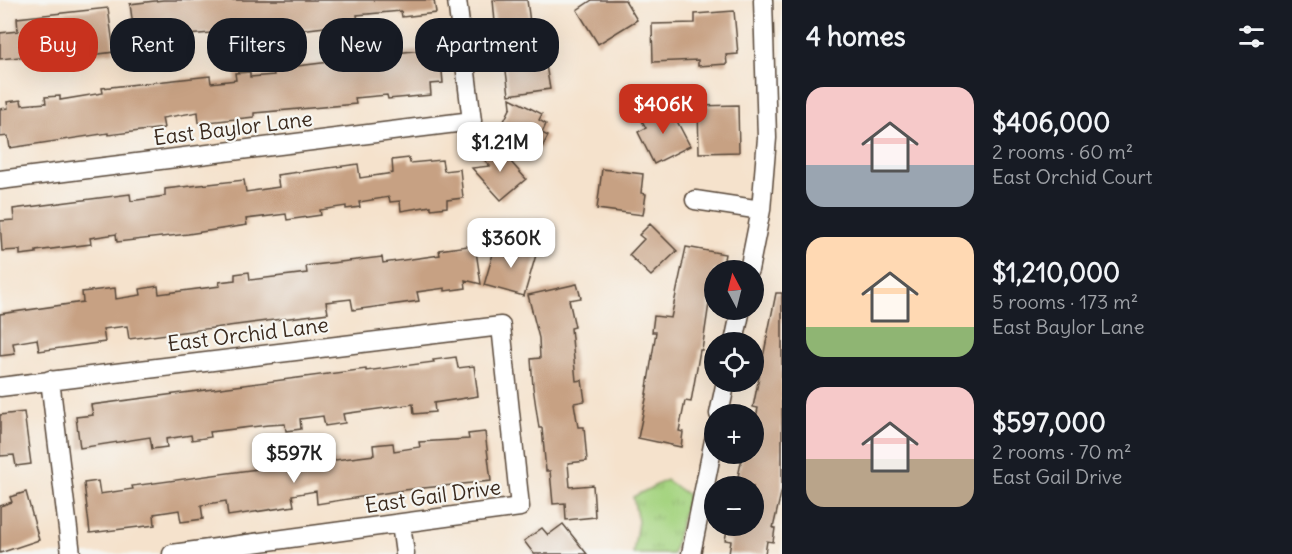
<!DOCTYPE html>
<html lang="en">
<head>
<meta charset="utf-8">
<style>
	body { margin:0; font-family:Delius,sans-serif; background:#242831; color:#f1f3f6; height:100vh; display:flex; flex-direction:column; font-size:22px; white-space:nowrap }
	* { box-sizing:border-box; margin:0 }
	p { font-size:20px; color:#9ea1a6 }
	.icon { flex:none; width:33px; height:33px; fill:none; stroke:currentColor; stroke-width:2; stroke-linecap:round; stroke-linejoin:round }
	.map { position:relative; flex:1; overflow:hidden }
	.side { display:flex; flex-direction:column; background:#171b24; width:510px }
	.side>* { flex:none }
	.guide { position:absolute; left:18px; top:18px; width:570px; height:54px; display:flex; gap:12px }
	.needle { width:39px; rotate:353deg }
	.buttons { position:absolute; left:704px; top:260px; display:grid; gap:12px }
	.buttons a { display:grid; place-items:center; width:60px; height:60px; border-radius:50%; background:#171b24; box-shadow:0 6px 24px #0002; font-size:30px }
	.price { position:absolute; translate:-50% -51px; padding:0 14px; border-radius:12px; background:#fff; color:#222; font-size:20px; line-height:39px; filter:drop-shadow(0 2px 3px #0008) }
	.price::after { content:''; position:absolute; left:50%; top:36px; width:18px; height:14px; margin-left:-9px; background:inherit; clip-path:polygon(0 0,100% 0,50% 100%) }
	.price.active { background:#c8321e; color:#fff }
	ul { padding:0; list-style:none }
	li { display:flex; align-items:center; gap:18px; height:150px; padding:0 24px }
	li span { display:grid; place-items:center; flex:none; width:168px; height:120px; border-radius:18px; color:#555 }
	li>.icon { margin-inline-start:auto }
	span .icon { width:72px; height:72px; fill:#fffc; stroke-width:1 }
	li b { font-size:26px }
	h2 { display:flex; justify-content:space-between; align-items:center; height:72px; padding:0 24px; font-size:26px }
	.pill { padding:0 21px; border-radius:24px; background:#171b24; box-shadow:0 6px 24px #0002; font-size:21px; line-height:54px }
	.pill.active { background:#c8321e; color:#fff }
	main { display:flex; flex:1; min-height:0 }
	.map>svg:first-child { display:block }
</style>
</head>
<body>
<main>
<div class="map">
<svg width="782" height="554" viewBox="0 0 782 554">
	<defs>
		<pattern id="park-tufts" width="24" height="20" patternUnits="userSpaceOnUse" patternTransform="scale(1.5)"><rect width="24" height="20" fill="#a6d481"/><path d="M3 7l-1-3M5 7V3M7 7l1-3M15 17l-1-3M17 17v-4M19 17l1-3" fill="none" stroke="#90b66f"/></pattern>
	</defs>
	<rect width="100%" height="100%" fill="#f6f6f2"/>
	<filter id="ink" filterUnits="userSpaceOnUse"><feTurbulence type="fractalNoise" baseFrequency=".0167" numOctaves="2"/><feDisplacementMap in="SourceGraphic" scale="12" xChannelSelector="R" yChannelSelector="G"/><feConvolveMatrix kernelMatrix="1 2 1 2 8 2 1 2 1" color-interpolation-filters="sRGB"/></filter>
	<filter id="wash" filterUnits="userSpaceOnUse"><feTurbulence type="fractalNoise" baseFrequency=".008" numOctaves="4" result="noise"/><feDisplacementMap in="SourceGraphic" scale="24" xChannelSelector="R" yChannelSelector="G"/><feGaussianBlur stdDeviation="1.35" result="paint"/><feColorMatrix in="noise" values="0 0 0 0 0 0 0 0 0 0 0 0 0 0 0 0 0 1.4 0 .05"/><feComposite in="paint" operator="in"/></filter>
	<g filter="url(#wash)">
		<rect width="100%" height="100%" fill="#f5e2cc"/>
		<path fill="url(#park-tufts)" stroke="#707f50" stroke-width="1.5" d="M 666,480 L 688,495 L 673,554 L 633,554 L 638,521 L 633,497 Z"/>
		<g id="blocks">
			<path fill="#c7a183" d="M 163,0 L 434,0 L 436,13 L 402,17 L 401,11 L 357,15 L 358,23 L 250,36 L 250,34 L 212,40 L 211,33 L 187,35 L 188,44 L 167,46 L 168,50 L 145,53 L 145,47 L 136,48 L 130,4 Z
				M 493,0 L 527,0 L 532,37 L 534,36 L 538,66 L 546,65 L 550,89 L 509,95 L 504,55 L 498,56 Z
				M 592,0 L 625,0 L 637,20 L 598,44 L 577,10 Z
				M 108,8 L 114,52 L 60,59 L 60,53 L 0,59 L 0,33 L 18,31 L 17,18 Z
				M 734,11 L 738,54 L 726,55 L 727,64 L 698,66 L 698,60 L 653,62 L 652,24 L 695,23 L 695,14 Z
				M 440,48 L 443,83 L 430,84 L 431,95 L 388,99 L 387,95 L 355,98 L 356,104 L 254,113 L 254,117 L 199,123 L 198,112 L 162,118 L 164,128 L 108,135 L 108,133 L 10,148 L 8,136 L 0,137 L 0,109 L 8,108 L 7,102 L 21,100 L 22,105 L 46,103 L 45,97 L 60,96 L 60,100 L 103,93 L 102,88 L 210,76 L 211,83 L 236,80 L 235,73 L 250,72 L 250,77 L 274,75 L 273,69 L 346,60 L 347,65 L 369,62 L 369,56 Z
				M 510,98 L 542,114 L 539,120 L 546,124 L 542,133 L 548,136 L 541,149 L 500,129 L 511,107 Z
				M 738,105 L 739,152 L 699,153 L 698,106 Z
				M 669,106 L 690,146 L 654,164 L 638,132 L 646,128 L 641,119 Z
				M 495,144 L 526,179 L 501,200 L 472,168 L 490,166 L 481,156 Z
				M 409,158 L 410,163 L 442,160 L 444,171 L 460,169 L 463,198 L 447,200 L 447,207 L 431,209 L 431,206 L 401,211 L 400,201 L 390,202 L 389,197 L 359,202 L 360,207 L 346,209 L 346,206 L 320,210 L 321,215 L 287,220 L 286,214 L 246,219 L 247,225 L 188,234 L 117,242 L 116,234 L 90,238 L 91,244 L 36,251 L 36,253 L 20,255 L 20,250 L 2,251 L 0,221 L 14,220 L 13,209 L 130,194 L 131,201 L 165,196 L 165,189 L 244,180 L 246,192 L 279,187 L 277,175 L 358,164 L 360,178 L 393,173 L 392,160 Z
				M 602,169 L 643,174 L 641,193 L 646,194 L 643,215 L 597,209 Z
				M 650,224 L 677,251 L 651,276 L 629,255 L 644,239 L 639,235 Z
				M 506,244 L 522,249 L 524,244 L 538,248 L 524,296 L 484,285 L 495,247 L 505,250 Z
				M 475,245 L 481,284 L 465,280 L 466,288 L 445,291 L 445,288 L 417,292 L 419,301 L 353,310 L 351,299 L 326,302 L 328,313 L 129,339 L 127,326 L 103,329 L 105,342 L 39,351 L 37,339 L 13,343 L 15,354 L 0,356 L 0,314 L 83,302 L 82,292 L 115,288 L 116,299 L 141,295 L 140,289 L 158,286 L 159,294 L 220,286 L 219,282 L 235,280 L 235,274 L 249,272 L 250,280 L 307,273 L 306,266 L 382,257 L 383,263 L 440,255 L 439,250 Z
				M 686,247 L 725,254 L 722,270 L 714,270 L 714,298 L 710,297 L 702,350 L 700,350 L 691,402 L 685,401 L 679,431 L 683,432 L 681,447 L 638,438 L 647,394 L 646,394 L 656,332 L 652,332 L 654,316 L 671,318 Z
				M 577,284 L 581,298 L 569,300 L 575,327 L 571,328 L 576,381 L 582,380 L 585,401 L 574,403 L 578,427 L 584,427 L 587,461 L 568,463 L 570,487 L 593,485 L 595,517 L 566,520 L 565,503 L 553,504 L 550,471 L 546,471 L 542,428 L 539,428 L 533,387 L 531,359 L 540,358 L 539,338 L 528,295 Z
				M 776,293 L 782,293 L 782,489 L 773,528 L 775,528 L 773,542 L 767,541 L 765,554 L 729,554 L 731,541 L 725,540 L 728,525 L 753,525 L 753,486 L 736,486 L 743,453 L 753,453 L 753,434 L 758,408 L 753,407 Z
				M 456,357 L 458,368 L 474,366 L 478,396 L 434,403 L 435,412 L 414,414 L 413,404 L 343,414 L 345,423 L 325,426 L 323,416 L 300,419 L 301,429 L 286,431 L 285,424 L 268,425 L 210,432 L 211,437 L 192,440 L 191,435 L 166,439 L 167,447 L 152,449 L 150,437 L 80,448 L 76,417 L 93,415 L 91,405 L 366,369 L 366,371 L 434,362 L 433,360 Z
				M 24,412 L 31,464 L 16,466 L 14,455 L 0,456 L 0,415 Z
				M 485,432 L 491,481 L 404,490 L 317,504 L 316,491 L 292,495 L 294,506 L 228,516 L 226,501 L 201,505 L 203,519 L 181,522 L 179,510 L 154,514 L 155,525 L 90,533 L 84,483 L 98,481 L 100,494 L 133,489 L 132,486 L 272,467 L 272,466 L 304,461 L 304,464 L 374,455 L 373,445 L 393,443 L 394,451 L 420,447 L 419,442 L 469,439 L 468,434 Z
				M 26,492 L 39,540 L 0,553 L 0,506 L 12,502 L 10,497 Z
				M 563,524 L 587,554 L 534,554 L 524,541 L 542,528 L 548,535 Z"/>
		</g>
	</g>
	<g filter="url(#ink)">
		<use href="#blocks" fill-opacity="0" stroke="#574638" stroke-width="1.5"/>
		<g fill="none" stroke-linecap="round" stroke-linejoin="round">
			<g stroke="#574638" stroke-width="21">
				<path id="minor" d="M 0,180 L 472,121 L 457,0
					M 695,200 L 761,210
					M 749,270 L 761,210 L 767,138 L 763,0
					M 734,342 L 741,309
					M 50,380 L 71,554
					M 0,387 L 501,326 L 520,507 L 172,554
					M 719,414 L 726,381
					M 401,524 L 405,554
					M 691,554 L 714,440"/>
			</g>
			<use href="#minor" stroke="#fff" stroke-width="18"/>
		</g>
	</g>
	<g text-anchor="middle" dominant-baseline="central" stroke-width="4.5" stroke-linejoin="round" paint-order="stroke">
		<g font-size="21" fill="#3b2a1e" stroke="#f6f6f2">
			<text transform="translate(233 128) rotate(-7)">East Baylor Lane</text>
			<text transform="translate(248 334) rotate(-7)">East Orchid Lane</text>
			<text transform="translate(433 496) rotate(-8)">East Gail Drive</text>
		</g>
	</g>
</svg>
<div class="buttons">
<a><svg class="needle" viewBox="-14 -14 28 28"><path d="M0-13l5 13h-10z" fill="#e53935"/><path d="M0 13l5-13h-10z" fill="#9ea1a6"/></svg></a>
<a><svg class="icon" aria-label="locate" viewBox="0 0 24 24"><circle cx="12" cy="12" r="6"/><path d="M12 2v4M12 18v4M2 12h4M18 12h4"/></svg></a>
<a>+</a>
<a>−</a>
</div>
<b class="price active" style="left:663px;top:135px">$406K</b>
<b class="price" style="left:500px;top:173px">$1.21M</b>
<b class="price" style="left:511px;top:269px">$360K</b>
<b class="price" style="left:294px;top:484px">$597K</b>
<div class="guide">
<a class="pill active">Buy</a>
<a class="pill">Rent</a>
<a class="pill">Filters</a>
<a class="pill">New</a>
<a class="pill">Apartment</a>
</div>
</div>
<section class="side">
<h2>4 homes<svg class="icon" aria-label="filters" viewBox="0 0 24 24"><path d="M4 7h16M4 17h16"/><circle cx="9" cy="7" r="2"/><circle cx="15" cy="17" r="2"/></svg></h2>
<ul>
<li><span style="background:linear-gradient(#f6c9c9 65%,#9aa5b1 0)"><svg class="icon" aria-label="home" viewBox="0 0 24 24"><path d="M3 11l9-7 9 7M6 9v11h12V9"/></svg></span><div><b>$406,000</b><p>2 rooms · 60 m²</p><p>East Orchid Court</p></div></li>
<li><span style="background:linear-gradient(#ffd9b3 75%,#8fb573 0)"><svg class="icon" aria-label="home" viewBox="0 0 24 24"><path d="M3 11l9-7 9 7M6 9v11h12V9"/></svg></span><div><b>$1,210,000</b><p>5 rooms · 173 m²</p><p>East Baylor Lane</p></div></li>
<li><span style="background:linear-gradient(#f6c9c9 60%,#b9a48a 0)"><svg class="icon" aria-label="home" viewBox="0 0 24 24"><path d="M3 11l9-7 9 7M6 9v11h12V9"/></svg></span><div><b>$597,000</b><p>2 rooms · 70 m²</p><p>East Gail Drive</p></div></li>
</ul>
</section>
</main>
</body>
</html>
